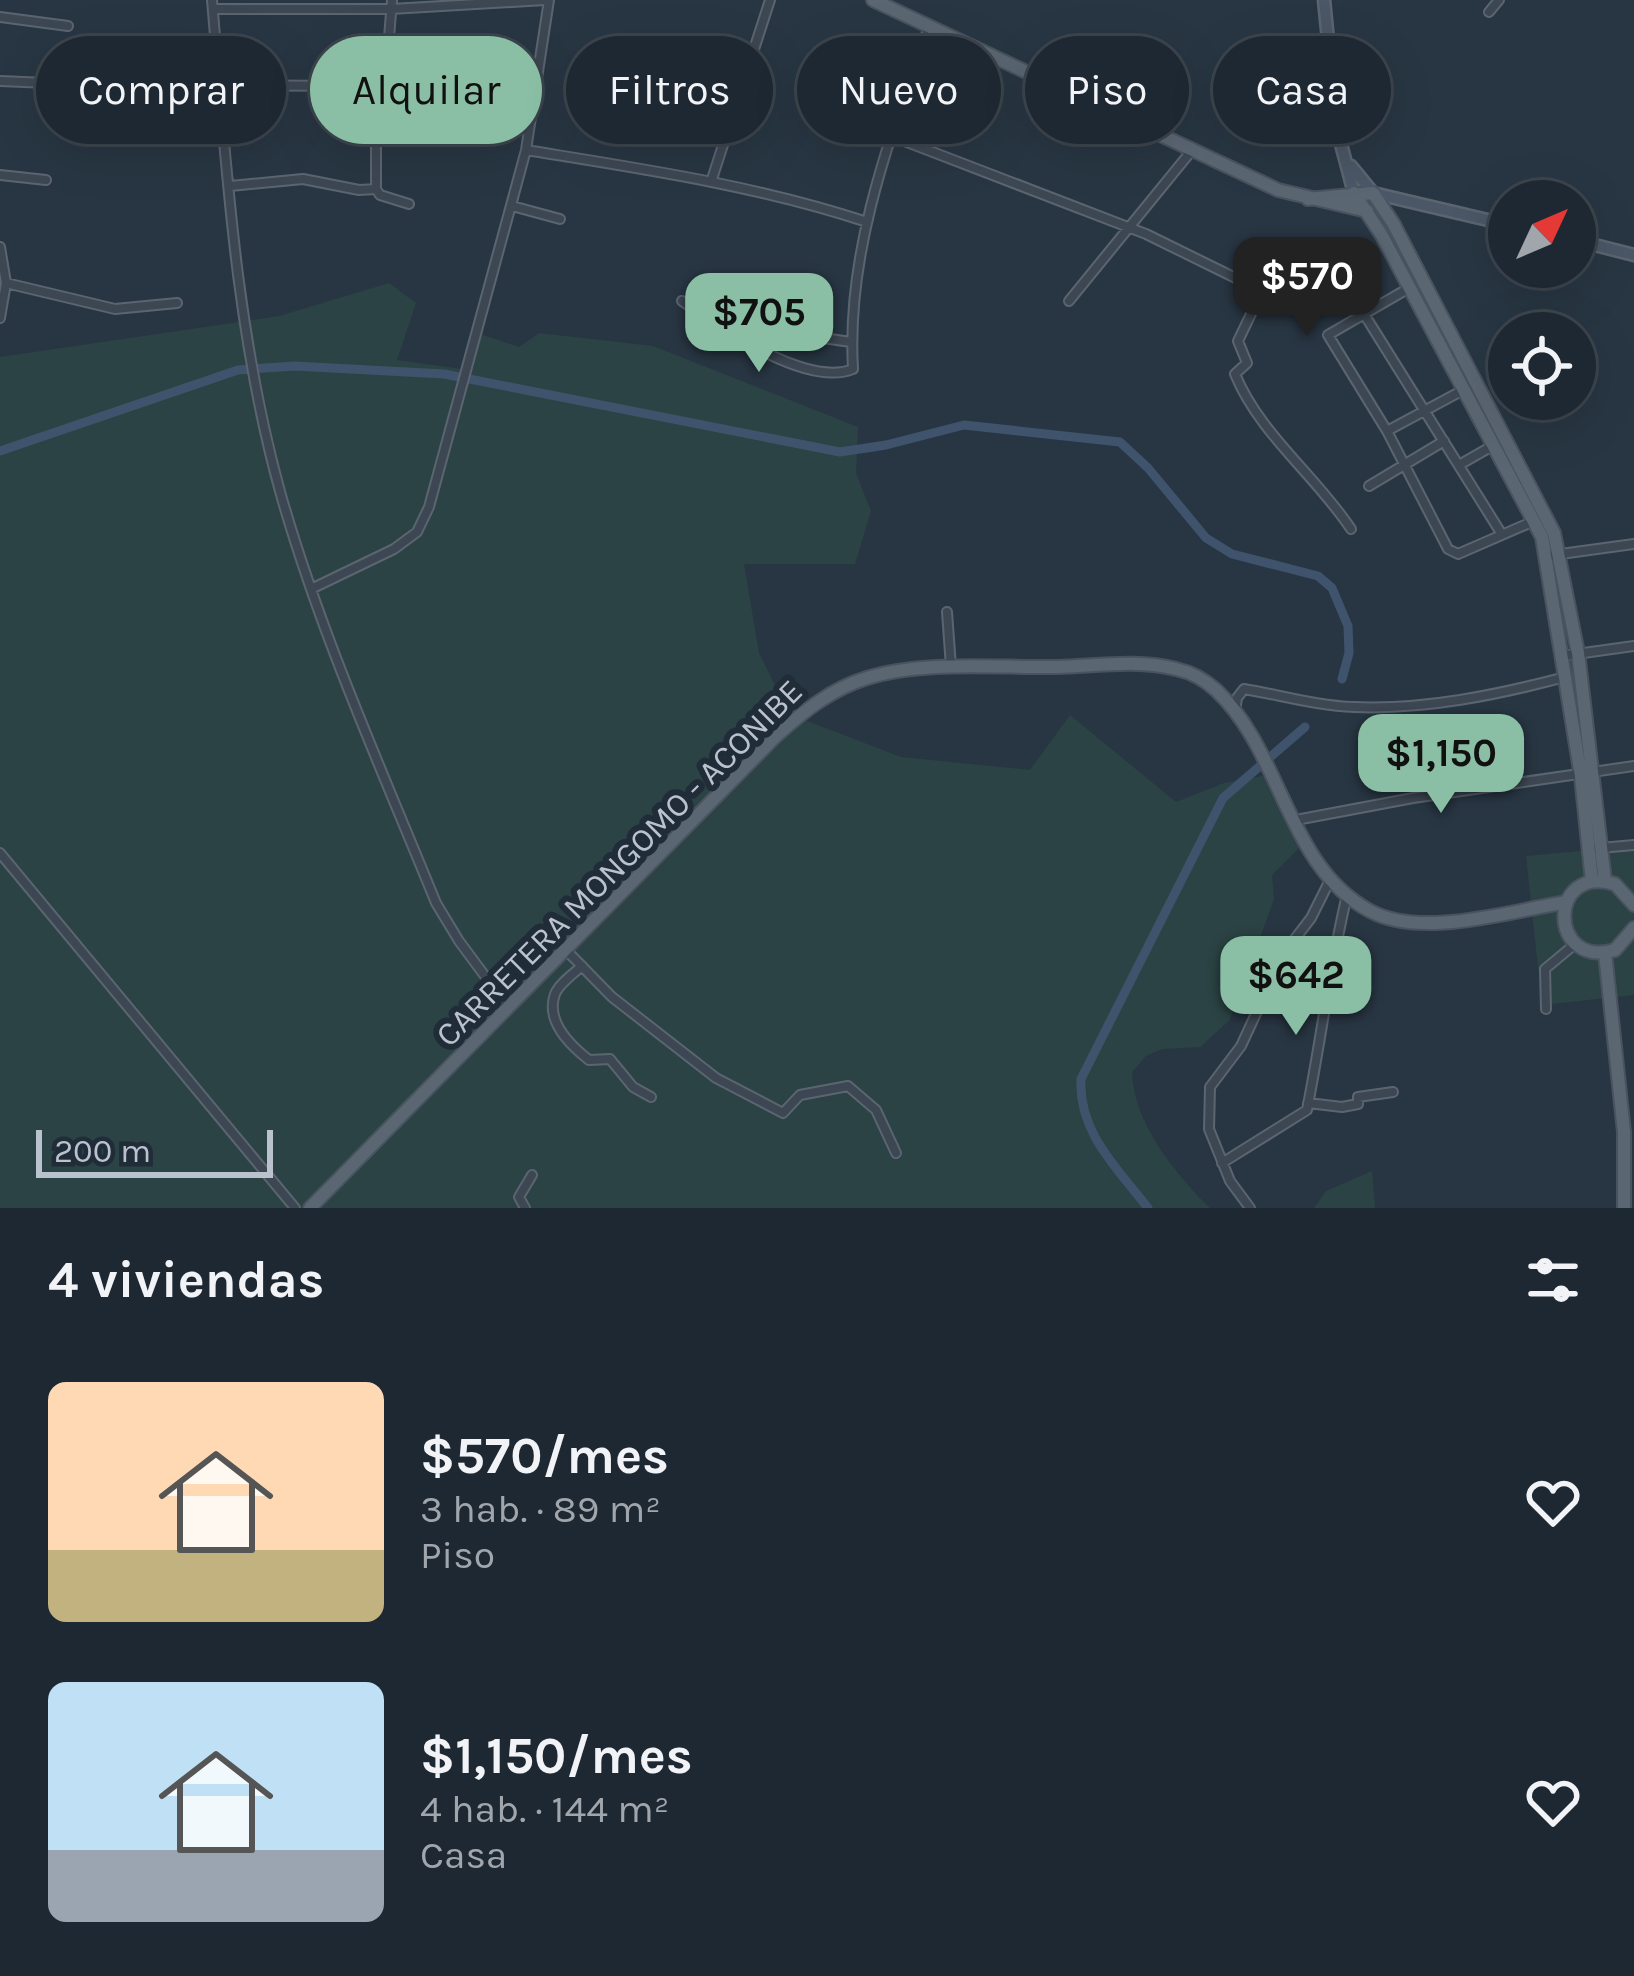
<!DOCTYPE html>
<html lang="es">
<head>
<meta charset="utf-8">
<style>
	body { margin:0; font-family:Karla,sans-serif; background:#26303a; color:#f1f3f6; height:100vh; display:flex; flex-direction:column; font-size:45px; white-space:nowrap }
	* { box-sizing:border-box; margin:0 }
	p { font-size:39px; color:#a1a6ac }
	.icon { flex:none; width:66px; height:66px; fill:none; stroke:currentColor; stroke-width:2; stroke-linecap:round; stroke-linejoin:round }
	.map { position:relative; height:1208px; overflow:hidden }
	.details { display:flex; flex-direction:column; background:#1e2832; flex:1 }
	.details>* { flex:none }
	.hud { position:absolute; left:36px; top:36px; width:1563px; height:108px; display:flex; gap:24px }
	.needle { width:78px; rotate:46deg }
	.fabs { position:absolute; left:1488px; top:180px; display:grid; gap:24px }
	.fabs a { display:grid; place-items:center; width:108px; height:108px; border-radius:50%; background:#1e2832; box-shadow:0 12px 48px #0002,0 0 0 3px #3c444d; font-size:60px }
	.scale { position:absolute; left:36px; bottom:30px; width:237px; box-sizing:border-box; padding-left:12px; border:6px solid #bac2cd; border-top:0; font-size:33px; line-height:42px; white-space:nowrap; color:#bac2cd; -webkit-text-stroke:9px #212c39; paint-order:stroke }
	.price { position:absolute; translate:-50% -102px; padding:0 27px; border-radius:24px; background:#8abfa5; color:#111; font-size:39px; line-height:78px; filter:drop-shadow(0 3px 6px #0008) }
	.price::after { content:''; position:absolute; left:50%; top:72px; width:36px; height:27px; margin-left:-18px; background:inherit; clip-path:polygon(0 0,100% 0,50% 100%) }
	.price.active { background:#222; color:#fff }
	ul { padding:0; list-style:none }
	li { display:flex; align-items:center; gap:36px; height:300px; padding:0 48px }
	li span { display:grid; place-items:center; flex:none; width:336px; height:240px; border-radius:18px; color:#555 }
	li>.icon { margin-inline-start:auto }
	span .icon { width:144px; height:144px; fill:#fffc; stroke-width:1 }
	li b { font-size:51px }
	h2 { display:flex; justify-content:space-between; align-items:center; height:144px; padding:0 48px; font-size:51px }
	.chip { padding:0 42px; border-radius:54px; background:#1e2832; box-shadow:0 12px 48px #0002,0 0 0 3px #3c444d; font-size:42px; line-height:108px }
	.chip.active { background:#8abfa5; color:#111 }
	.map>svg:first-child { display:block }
</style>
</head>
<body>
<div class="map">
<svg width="1634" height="1208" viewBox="0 0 1634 1208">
	<rect width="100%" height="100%" fill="#283643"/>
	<path fill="#2b4344" d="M 389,283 L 416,303 L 397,360 L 462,369 L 474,332 L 519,347 L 539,333 L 653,346 L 858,427 L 856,473 L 871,511 L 855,564 L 744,564 L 759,653 L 789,714 L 901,757 L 1030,770 L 1070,715 L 1176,802 L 1224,783 L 1268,775 L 1304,843 L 1272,875 L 1274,899 L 1230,1020 L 1200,1047 L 1162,1049 L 1146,1056 L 1132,1072 C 1133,1122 1175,1174 1210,1208 L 0,1208 L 0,357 L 279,316 Z
		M 1634,846 L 1634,995 L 1542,1005 L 1526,856 Z
		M 1372,1171 L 1375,1208 L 1314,1208 L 1326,1191 Z"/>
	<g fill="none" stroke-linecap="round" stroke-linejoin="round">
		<path stroke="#3f546c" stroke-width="9" d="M 0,451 L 238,370 L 294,366 L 444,374 L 840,452 L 886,445 L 964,425 L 1120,442 L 1148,468 L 1206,538 L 1232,554 L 1318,576 L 1332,588 L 1348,626 L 1349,653 L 1342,679
			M 1148,1208 C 1117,1168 1078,1132 1081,1079 L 1223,798 L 1305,727"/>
		<g stroke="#5b6570" stroke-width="12">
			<path id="street" d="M 212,0 C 226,165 236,335 281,495 C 321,635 381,768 436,903 L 459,941 L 508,1007
				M 392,0 L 384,101 L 376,120 L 376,189 L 380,195 L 409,204
				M 213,9 L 391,9 L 545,0
				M 1489,12 L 1499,0
				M 0,17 L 68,26
				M 0,81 L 95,85 L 385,86
				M 891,136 L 1146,234 L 1262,291 L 1238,341 L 1247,363 L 1235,374 C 1259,433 1316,476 1351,529
				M 526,150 C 643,169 754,185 867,222
				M 0,175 L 46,180
				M 712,179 L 770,0
				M 230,186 L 303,179 L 359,190 L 376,189
				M 512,206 L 560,219
				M 0,247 L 6,283 L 0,318
				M 6,283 L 115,309 L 177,303
				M 1409,288 L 1328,335 L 1387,431 L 1448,549 L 1458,554 L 1534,521
				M 682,301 C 720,327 806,388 853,369 C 846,251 890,137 929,27
				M 1069,301 L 1193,149
				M 759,314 L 823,338 L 851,342
				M 1364,314 L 1501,533
				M 1387,431 L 1465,389
				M 1459,465 L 1494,445
				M 1369,486 L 1444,441
				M 1546,556 L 1634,544
				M 311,589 L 394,549 L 417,532 L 429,507 L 526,150 L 549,0
				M 947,612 L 951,667
				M 1562,656 L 1634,646
				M 1235,712 L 1237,698 L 1244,689 C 1280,695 1318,706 1354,707 C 1424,710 1497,695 1565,677
				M 1296,820 L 1413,798 L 1634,766
				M 1589,849 L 1634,845
				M 0,853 L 295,1208
				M 566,950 L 612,997 L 716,1078 L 783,1113 L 800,1095 L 848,1086 L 876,1110 L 896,1153
				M 582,966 C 573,974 559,984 555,994 C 545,1021 571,1046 589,1060 L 610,1059 L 633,1087 L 651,1097
				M 1546,1009 L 1545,969 L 1575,944
				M 1308,1103 L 1342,1107 L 1358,1104 L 1358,1097 L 1393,1092
				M 1222,1163 L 1307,1110 C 1321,1039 1330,966 1347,895
				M 525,1208 L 519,1197 L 532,1175
				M 1250,1208 L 1230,1181 L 1209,1129 L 1210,1087 L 1241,1046 L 1284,953 L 1311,918 L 1331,878"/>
		</g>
		<g stroke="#5b6570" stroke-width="15">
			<path id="secondary" d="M 1324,0 L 1337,129 L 1354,193
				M 1351,166 L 1373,193 L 1509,225
				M 1575,240 L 1634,255"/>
		</g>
		<g stroke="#49535f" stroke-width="16">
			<path id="primary" d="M 873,0 L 1278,190 L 1367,211
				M 1354,193 L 1381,234 L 1542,537 L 1581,776 L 1592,881
				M 1308,199 L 1373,193 L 1393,223 L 1554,533 L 1578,653 L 1605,881
				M 1634,905 L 1615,884 C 1547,863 1548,970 1615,950 L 1634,928
				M 1605,953 L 1624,1132 L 1624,1208
				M 310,1208 L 776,736 C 804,711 831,689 867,678 C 923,660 999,668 1058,667 C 1095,666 1139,659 1176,669 C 1190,672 1205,680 1216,690 C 1282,751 1287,867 1370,911 C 1422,939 1510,911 1567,902"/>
		</g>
		<use href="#street" stroke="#3d4753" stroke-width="8"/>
		<use href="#secondary" stroke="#4b5766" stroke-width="10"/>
		<use href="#primary" stroke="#5b6673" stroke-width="12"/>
	</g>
	<g text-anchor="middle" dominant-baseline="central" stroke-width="12" stroke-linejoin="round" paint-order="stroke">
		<g font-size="33" fill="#bac2cd" stroke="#212c39">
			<text transform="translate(619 863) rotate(-45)">CARRETERA MONGOMO - ACONIBE</text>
		</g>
	</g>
</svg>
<div class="fabs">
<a><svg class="needle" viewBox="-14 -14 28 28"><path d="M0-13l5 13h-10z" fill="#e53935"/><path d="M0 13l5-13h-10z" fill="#a1a6ac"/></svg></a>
<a><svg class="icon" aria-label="locate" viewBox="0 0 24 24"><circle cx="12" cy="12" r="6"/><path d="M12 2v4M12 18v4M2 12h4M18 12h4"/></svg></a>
</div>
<div class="scale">200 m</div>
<b class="price active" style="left:1307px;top:339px">$570</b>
<b class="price" style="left:759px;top:375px">$705</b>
<b class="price" style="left:1441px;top:816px">$1,150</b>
<b class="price" style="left:1296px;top:1038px">$642</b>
<div class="hud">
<a class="chip">Comprar</a>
<a class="chip active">Alquilar</a>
<a class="chip">Filtros</a>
<a class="chip">Nuevo</a>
<a class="chip">Piso</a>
<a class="chip">Casa</a>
</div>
</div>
<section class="details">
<h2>4 viviendas<svg class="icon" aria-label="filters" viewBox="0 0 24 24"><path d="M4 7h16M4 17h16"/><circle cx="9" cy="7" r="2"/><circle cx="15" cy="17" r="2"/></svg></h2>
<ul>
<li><span style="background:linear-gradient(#ffd9b3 70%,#c2b280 0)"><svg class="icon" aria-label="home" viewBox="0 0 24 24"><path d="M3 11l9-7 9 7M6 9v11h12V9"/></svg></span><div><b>$570/mes</b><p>3 hab. · 89 m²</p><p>Piso</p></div><svg class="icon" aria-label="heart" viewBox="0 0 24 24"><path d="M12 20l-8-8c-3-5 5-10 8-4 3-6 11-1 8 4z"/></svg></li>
<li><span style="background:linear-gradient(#bfe0f5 70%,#9aa5b1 0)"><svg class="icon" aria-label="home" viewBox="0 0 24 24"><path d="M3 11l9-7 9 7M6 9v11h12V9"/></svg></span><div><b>$1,150/mes</b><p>4 hab. · 144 m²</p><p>Casa</p></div><svg class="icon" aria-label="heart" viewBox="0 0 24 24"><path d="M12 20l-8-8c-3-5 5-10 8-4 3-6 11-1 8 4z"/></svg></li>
</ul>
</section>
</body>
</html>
